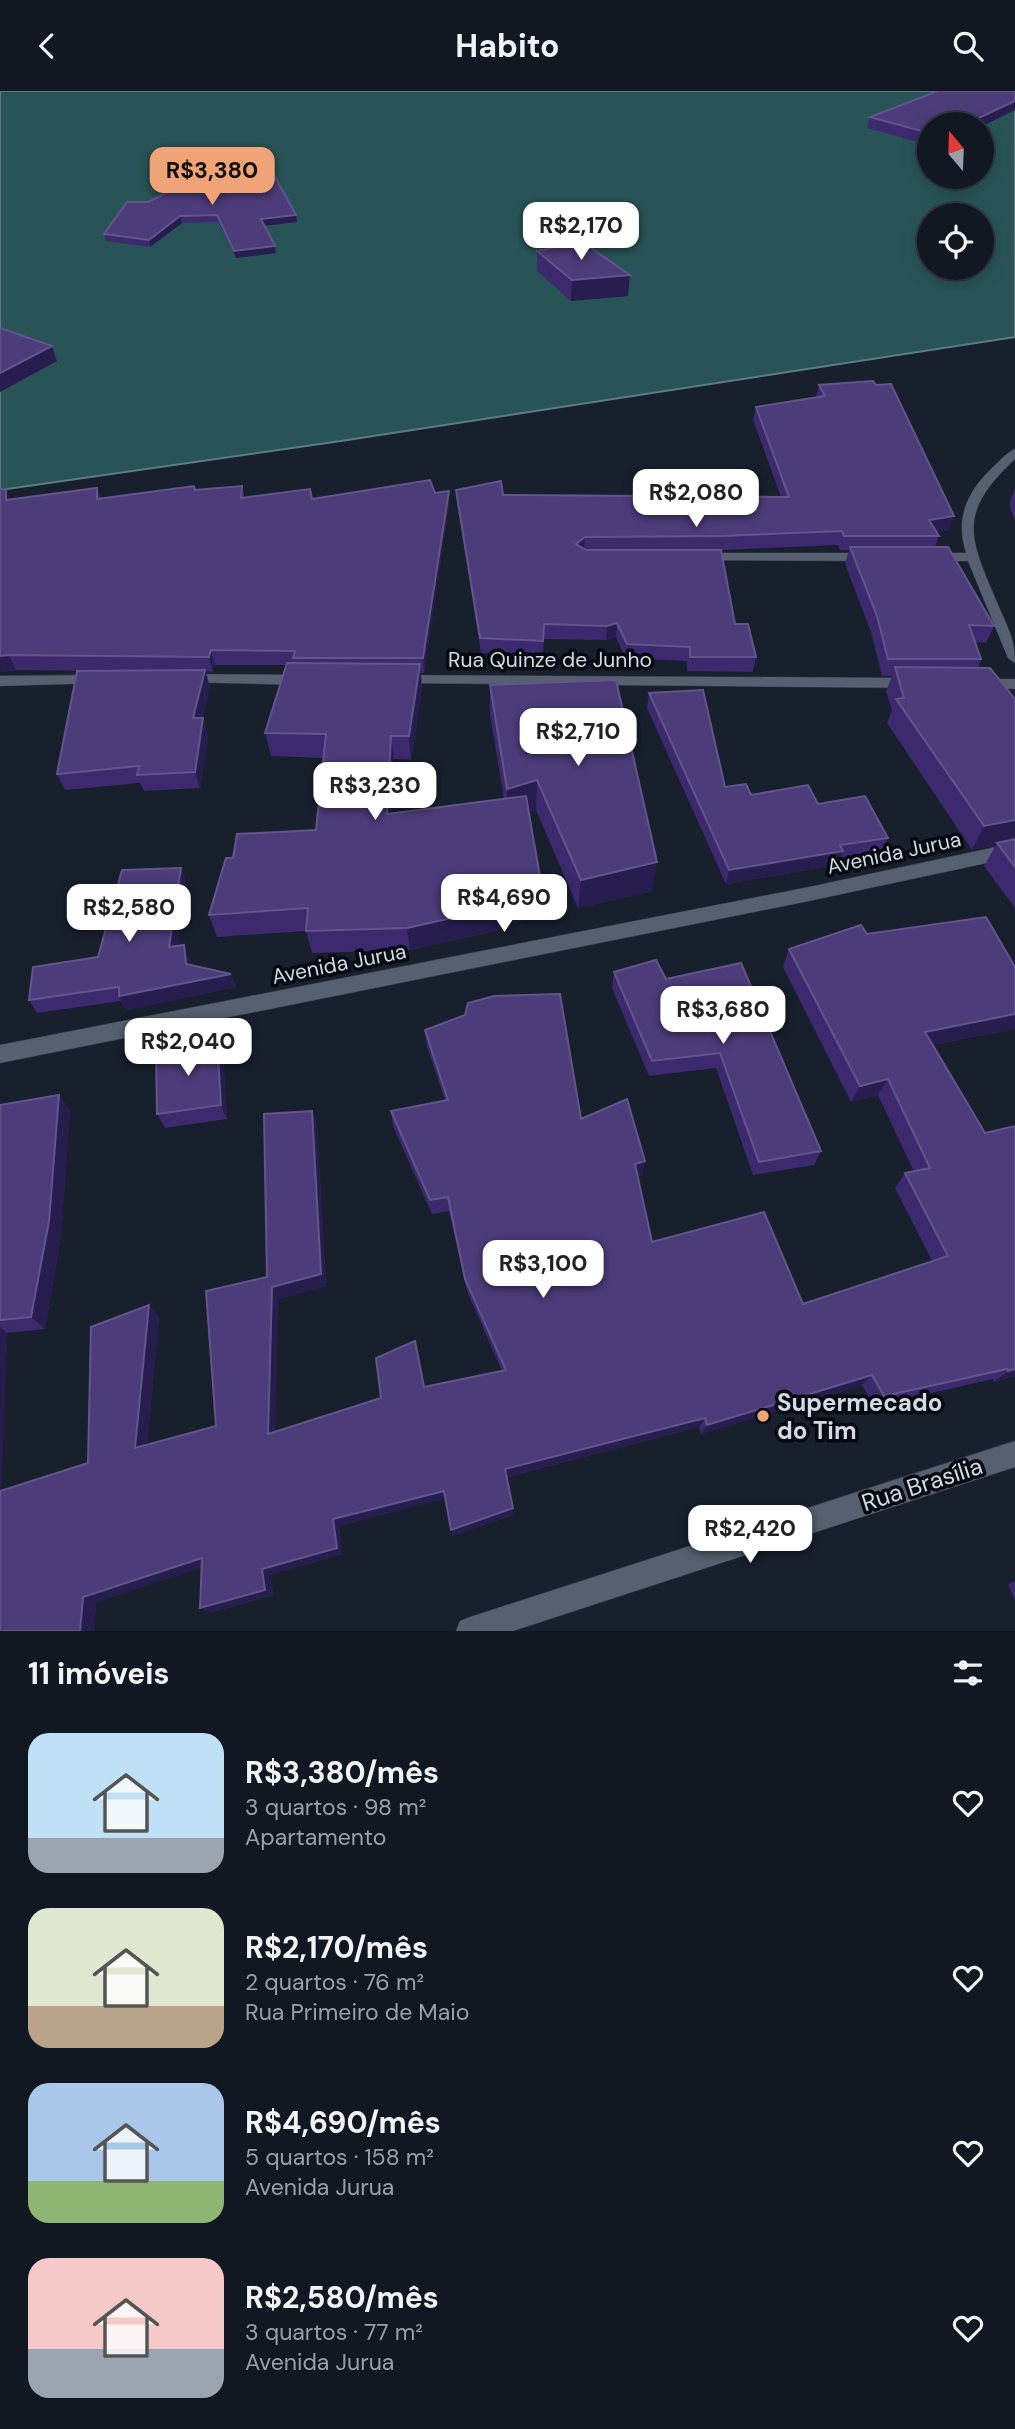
<!DOCTYPE html>
<html lang="pt">
<head>
<meta charset="utf-8">
<style>
	body { margin:0; font-family:"DM Sans",sans-serif; background:#1f252f; color:#f1f3f6; height:100vh; display:flex; flex-direction:column; font-size:26px; white-space:nowrap }
	* { box-sizing:border-box; margin:0 }
	p { font-size:23px; color:#9ca0a5 }
	.icon { flex:none; width:38px; height:38px; fill:none; stroke:currentColor; stroke-width:2; stroke-linecap:round; stroke-linejoin:round }
	.map { position:relative; height:1540px; overflow:hidden }
	.details { display:flex; flex-direction:column; background:#121822; flex:1 }
	.details>* { flex:none }
	.needle { width:46px; rotate:341deg }
	.tools { position:absolute; left:917px; top:21px; display:grid; gap:14px }
	.tools a { display:grid; place-items:center; width:77px; height:77px; border-radius:50%; background:#121822; box-shadow:0 4px 18px #0003,0 0 0 2px #313740; font-size:35px }
	.price { position:absolute; translate:-50% -60px; padding:0 16px; border-radius:14px; background:#fff; color:#222; font-size:23px; line-height:46px; filter:drop-shadow(0 2px 4px #0008) }
	.price::after { content:''; position:absolute; left:50%; top:42px; width:21px; height:16px; margin-left:-10px; background:inherit; clip-path:polygon(0 0,100% 0,50% 100%) }
	.price.current { background:#efa376; color:#111 }
	ul { padding:0; list-style:none }
	li { display:flex; align-items:center; gap:21px; height:175px; padding:0 28px }
	li span { display:grid; place-items:center; flex:none; width:196px; height:140px; border-radius:21px; color:#555 }
	li>.icon { margin-inline-start:auto }
	span .icon { width:84px; height:84px; fill:#fffc; stroke-width:1 }
	li b { font-size:30px }
	h2 { display:flex; justify-content:space-between; align-items:center; height:84px; padding:0 28px; font-size:30px }
	header { display:flex; justify-content:space-between; align-items:center; height:91px; padding:0 28px; background:#121822; font-size:32px; font-weight:700 }
	.map>svg:first-child { display:block }
</style>
</head>
<body>
<header><svg class="icon" aria-label="back" viewBox="0 0 24 24"><path d="M15 5l-7 7 7 7"/></svg>Habito<svg class="icon" aria-label="search" viewBox="0 0 24 24"><circle cx="10" cy="10" r="6"/><path d="M15 15l6 6"/></svg></header>
<div class="map">
<svg width="1015" height="1540" viewBox="0 0 1015 1540">
	<rect width="100%" height="100%" fill="#18202e"/>
	<path fill="#295457" stroke="#5c7c81" stroke-width="2" fill-rule="evenodd" d="M 0,0 L 1015,0 L 1015,246 L 341,350 L 0,399 ZM 929,33 L 982,33 L 982,86 L 929,86 ZM 929,124 L 982,124 L 982,177 L 929,177 Z"/>
	<g fill="none" stroke-linecap="round" stroke-linejoin="round">
		<g stroke="#363b46" stroke-width="1">
			<path id="street" d="M 1015,358 L 1015,368 C 955,424 970,447 999,516 C 1008,537 1015,548 1015,572 L 1008,567 L 968,470 L 931,470 L 924,466 L 931,462 L 966,462 C 955,426 967,401 993,376 C 1000,370 1006,362 1015,358 Z
				M 700,462 L 872,462 L 879,466 L 872,470 L 695,469 L 695,463 Z
				M 185,583 L 304,584 L 311,589 L 304,594 L 180,591 L 178,588 Z
				M 98,584 L 105,589 L 103,592 L 0,595 L 0,585 Z
				M 399,584 L 913,587 L 921,592 L 913,597 L 394,592 L 392,589 Z
				M 980,588 L 1015,588 L 1015,598 L 975,596 L 972,593 Z
				M 1015,752 L 1015,766 L 809,810 L 0,972 L 0,954 L 809,796 Z"/>
		</g>
		<g stroke="#363b46" stroke-width="1">
			<path id="secondary" d="M 1015,1350 L 1015,1376 L 513,1540 L 456,1540 L 460,1530 L 470,1526 Z"/>
		</g>
		<use href="#street" fill="#566070" fill-rule="evenodd"/>
		<use href="#secondary" fill="#566070" fill-rule="evenodd"/>
	</g>
	<path fill="#3c296e" d="M 1015,0 L 1015,19 L 982,35 L 929,33 L 929,54 L 867,37 L 870,26 Z
		M 127,111 L 296,124 L 297,131 L 264,135 L 276,162 L 236,167 L 218,131 L 182,132 L 150,156 L 106,150 L 104,143 Z
		M 537,160 L 628,205 L 571,210 L 537,180 Z
		M 819,294 L 954,425 L 949,439 L 937,441 L 939,445 L 935,456 L 994,535 L 986,552 L 975,551 L 981,568 L 978,577 L 1015,608 L 1015,817 L 984,775 L 996,754 L 972,759 L 887,632 L 892,619 L 886,600 L 892,585 L 882,585 L 871,541 L 845,473 L 849,459 L 840,459 L 838,454 L 721,459 L 735,533 L 756,566 L 753,581 L 687,580 L 687,570 L 625,567 L 616,546 L 606,549 L 544,548 L 543,564 L 481,562 L 457,412 L 456,399 L 503,404 L 781,406 L 753,329 L 756,316 L 816,306 Z
		M 242,395 L 245,407 L 312,408 L 435,402 L 449,414 L 424,582 L 421,582 L 422,597 L 411,669 L 394,668 L 391,723 L 504,708 L 490,624 L 490,594 L 653,800 L 578,817 L 536,719 L 529,721 L 542,826 L 505,834 L 505,838 L 410,859 L 312,862 L 306,840 L 217,846 L 209,824 L 233,767 L 316,739 L 323,667 L 271,665 L 265,642 L 286,574 L 215,574 L 213,581 L 205,580 L 210,596 L 202,627 L 208,643 L 200,697 L 144,700 L 140,692 L 65,699 L 57,683 L 116,580 L 16,579 L 0,581 L 0,399 L 6,398 L 10,408 L 97,397 L 101,408 Z
		M 1015,397 L 1015,430 L 1010,417 L 1010,410 Z
		M 649,602 L 725,696 L 751,704 L 818,713 L 888,747 L 882,761 L 840,768 L 838,774 L 726,793 L 647,617 Z
		M 181,777 L 186,791 L 177,855 L 184,854 L 189,868 L 190,874 L 231,883 L 236,896 L 126,919 L 121,910 L 37,922 L 29,909 L 98,866 Z
		M 867,843 L 1015,938 L 932,954 L 985,1042 L 1015,1035 L 1015,1285 L 994,1291 L 993,1288 L 874,1315 L 862,1294 L 701,1343 L 699,1336 L 507,1386 L 513,1417 L 513,1424 L 453,1445 L 445,1407 L 339,1435 L 342,1463 L 270,1484 L 273,1504 L 210,1522 L 202,1476 L 96,1511 L 94,1540 L 0,1540 L 0,1014 L 70,1019 L 61,1144 L 45,1238 L 7,1242 L 1,1400 L 88,1372 L 159,1226 L 147,1354 L 216,1335 L 267,1186 L 312,1020 L 317,1035 L 326,1195 L 278,1208 L 275,1340 L 424,1296 L 502,1280 L 467,1200 L 449,1120 L 432,1123 L 393,1035 L 391,1020 L 445,1009 L 427,956 L 425,939 L 581,1028 L 645,1070 L 642,1084 L 638,1086 L 652,1151 L 803,1213 L 932,1170 L 895,1097 L 905,1082 L 914,1081 L 878,1004 L 851,1011 L 783,876 L 789,858 Z
		M 614,881 L 666,888 L 821,1060 L 814,1074 L 753,1084 L 716,977 L 649,985 L 612,897 Z
		M 223,963 L 227,1028 L 165,1037 L 157,1023 Z
		M 1015,1490 L 1015,1510 L 1008,1493 Z"/>
	<path fill="#271e4f" d="M 1015,10 L 1015,19 L 982,35 L 982,33 L 966,33 Z
		M 296,124 L 297,131 L 262,135 L 261,128 Z
		M 180,125 L 182,132 L 150,156 L 149,149 Z
		M 275,155 L 276,162 L 236,167 L 234,160 Z
		M 630,184 L 628,205 L 571,210 L 572,189 Z
		M 52,255 L 57,270 L 0,301 L 0,282 Z
		M 6,398 L 12,412 L 6,409 Z
		M 449,400 L 449,414 L 424,582 L 423,567 Z
		M 954,425 L 949,439 L 925,443 L 929,429 Z
		M 585,446 L 584,460 L 576,453 Z
		M 617,532 L 616,546 L 606,549 L 607,535 Z
		M 211,559 L 215,574 L 213,581 L 209,566 Z
		M 9,564 L 16,579 L 0,581 L 0,565 Z
		M 420,573 L 422,597 L 411,669 L 409,645 Z
		M 205,579 L 210,596 L 199,644 L 193,627 Z
		M 203,627 L 208,643 L 200,697 L 195,681 Z
		M 391,645 L 394,668 L 390,747 L 387,723 Z
		M 537,689 L 536,719 L 507,727 L 507,698 Z
		M 1015,729 L 1015,750 L 997,752 L 996,754 L 972,759 L 984,735 Z
		M 843,760 L 838,774 L 726,793 L 729,779 Z
		M 657,771 L 653,800 L 578,817 L 581,789 Z
		M 181,777 L 186,791 L 175,870 L 169,856 Z
		M 543,803 L 542,826 L 505,834 L 505,838 L 410,859 L 407,837 Z
		M 184,854 L 189,868 L 192,886 L 186,873 Z
		M 231,883 L 236,896 L 126,919 L 119,905 Z
		M 1015,923 L 1015,938 L 915,957 L 925,941 Z
		M 217,948 L 223,963 L 227,1028 L 221,1014 Z
		M 888,988 L 878,1004 L 851,1011 L 860,995 Z
		M 59,1004 L 70,1019 L 61,1144 L 45,1238 L 31,1226 Z
		M 312,1020 L 317,1035 L 326,1195 L 278,1208 L 275,1352 L 268,1343 L 272,1196 Z
		M 645,1070 L 642,1084 L 632,1088 L 635,1073 Z
		M 149,1214 L 159,1226 L 146,1366 L 135,1357 Z
		M 0,1236 L 7,1242 L 1,1412 L 0,1412 Z
		M 1015,1278 L 1015,1285 L 994,1291 L 1008,1280 Z
		M 872,1284 L 862,1294 L 701,1343 L 707,1334 Z
		M 705,1327 L 699,1336 L 505,1386 L 505,1378 Z
		M 444,1400 L 446,1407 L 339,1435 L 342,1463 L 270,1484 L 273,1504 L 210,1522 L 200,1517 L 333,1428 Z
		M 513,1417 L 513,1424 L 453,1445 L 451,1439 Z
		M 202,1467 L 212,1473 L 96,1511 L 94,1540 L 80,1540 L 83,1506 Z"/>
	<path fill="#4d3c7a" stroke="#62558b" stroke-width="2" d="M 938,0 L 1015,0 L 1015,10 L 966,33 L 929,33 L 929,42 L 870,26 Z
		M 226,74 L 274,84 L 296,124 L 261,128 L 275,155 L 234,160 L 217,124 L 180,125 L 149,149 L 104,143 L 127,111 L 148,111 Z
		M 582,151 L 630,184 L 572,189 L 537,160 Z
		M 0,237 L 52,255 L 0,282 Z
		M 873,290 L 876,294 L 891,293 L 954,425 L 929,429 L 939,445 L 844,445 L 842,440 L 723,445 L 585,446 L 576,453 L 586,459 L 721,459 L 735,533 L 748,533 L 756,566 L 690,566 L 690,556 L 627,553 L 617,532 L 607,535 L 544,533 L 543,550 L 480,547 L 456,399 L 501,390 L 503,404 L 789,406 L 756,316 L 825,305 L 819,294 Z
		M 430,389 L 435,402 L 449,400 L 423,567 L 293,567 L 295,560 L 211,559 L 209,566 L 9,564 L 0,565 L 0,399 L 6,398 L 6,409 L 97,397 L 97,408 L 194,395 L 195,399 L 242,395 L 241,407 L 310,398 L 312,408 Z
		M 850,456 L 948,456 L 994,535 L 969,534 L 981,568 L 888,568 L 877,525 Z
		M 287,572 L 420,573 L 409,645 L 391,645 L 387,723 L 526,705 L 543,803 L 504,812 L 505,815 L 407,837 L 306,840 L 308,817 L 209,824 L 226,767 L 233,767 L 237,743 L 316,739 L 326,643 L 265,642 Z
		M 895,576 L 990,577 L 1015,608 L 1015,729 L 984,735 L 896,608 L 904,607 Z
		M 205,579 L 193,627 L 203,627 L 195,681 L 137,684 L 139,675 L 57,683 L 77,580 Z
		M 616,589 L 657,771 L 581,789 L 537,689 L 507,698 L 490,594 Z
		M 703,599 L 725,696 L 746,693 L 751,704 L 808,694 L 818,713 L 865,705 L 888,747 L 840,754 L 843,760 L 729,779 L 649,602 Z
		M 1015,748 L 1015,776 L 997,752 Z
		M 181,777 L 169,856 L 184,854 L 186,873 L 231,883 L 119,905 L 119,896 L 29,909 L 33,876 L 98,866 L 122,779 Z
		M 986,826 L 1015,876 L 1015,923 L 925,941 L 985,1042 L 1015,1035 L 1015,1278 L 1008,1280 L 1007,1278 L 884,1305 L 872,1284 L 707,1334 L 705,1327 L 505,1378 L 513,1417 L 451,1439 L 444,1400 L 333,1428 L 337,1457 L 262,1478 L 265,1499 L 200,1517 L 202,1467 L 83,1506 L 80,1540 L 0,1540 L 0,1400 L 88,1372 L 91,1236 L 149,1214 L 135,1357 L 216,1335 L 206,1200 L 267,1186 L 264,1023 L 312,1020 L 321,1183 L 272,1196 L 268,1343 L 381,1307 L 376,1267 L 415,1250 L 424,1296 L 506,1279 L 465,1188 L 448,1106 L 430,1109 L 391,1020 L 448,1009 L 425,939 L 465,924 L 468,912 L 494,905 L 560,903 L 581,1028 L 627,1008 L 645,1070 L 635,1073 L 652,1151 L 764,1121 L 803,1213 L 948,1165 L 905,1082 L 930,1077 L 888,988 L 860,995 L 789,858 L 861,834 L 867,843 Z
		M 656,869 L 666,888 L 741,872 L 821,1060 L 759,1071 L 720,962 L 652,970 L 614,881 Z
		M 217,948 L 221,1014 L 157,1023 L 156,962 Z
		M 59,1004 L 49,1130 L 31,1226 L 0,1229 L 0,1014 Z"/>
	<circle fill="#efa376" stroke="#060a10" stroke-width="2.5" cx="763" cy="1325" r="7"/>
	<g text-anchor="middle" dominant-baseline="central" stroke-width="7" stroke-linejoin="round" paint-order="stroke">
		<g font-size="21" fill="#d4dae3" stroke="#060a10">
			<text x="550" y="569">Rua Quinze de Junho</text>
			<text transform="translate(894 762) rotate(-12)">Avenida Jurua</text>
			<text transform="translate(339 873) rotate(-11)">Avenida Jurua</text>
		</g>
		<g font-size="24" font-weight="bold" fill="#d4dae3" stroke="#060a10" text-anchor="start">
			<text x="777" y="1311">Supermecado<tspan x="777" dy="28">do Tim</tspan></text>
		</g>
		<g font-size="24" fill="#d4dae3" stroke="#060a10">
			<text transform="translate(922 1393) rotate(-18)">Rua Brasília</text>
		</g>
	</g>
</svg>
<div class="tools">
<a><svg class="needle" viewBox="-14 -14 28 28"><path d="M0-13l5 13h-10z" fill="#e53935"/><path d="M0 13l5-13h-10z" fill="#9ca0a5"/></svg></a>
<a><svg class="icon" aria-label="locate" viewBox="0 0 24 24"><circle cx="12" cy="12" r="6"/><path d="M12 2v4M12 18v4M2 12h4M18 12h4"/></svg></a>
</div>
<b class="price current" style="left:212px;top:116px">R$3,380</b>
<b class="price" style="left:581px;top:171px">R$2,170</b>
<b class="price" style="left:696px;top:438px">R$2,080</b>
<b class="price" style="left:578px;top:677px">R$2,710</b>
<b class="price" style="left:375px;top:731px">R$3,230</b>
<b class="price" style="left:504px;top:843px">R$4,690</b>
<b class="price" style="left:129px;top:853px">R$2,580</b>
<b class="price" style="left:723px;top:955px">R$3,680</b>
<b class="price" style="left:188px;top:987px">R$2,040</b>
<b class="price" style="left:543px;top:1209px">R$3,100</b>
<b class="price" style="left:750px;top:1474px">R$2,420</b>
</div>
<section class="details">
<h2>11 imóveis<svg class="icon" aria-label="filters" viewBox="0 0 24 24"><path d="M4 7h16M4 17h16"/><circle cx="9" cy="7" r="2"/><circle cx="15" cy="17" r="2"/></svg></h2>
<ul>
<li><span style="background:linear-gradient(#bfe0f5 75%,#9aa5b1 0)"><svg class="icon" aria-label="home" viewBox="0 0 24 24"><path d="M3 11l9-7 9 7M6 9v11h12V9"/></svg></span><div><b>R$3,380/mês</b><p>3 quartos · 98 m²</p><p>Apartamento</p></div><svg class="icon" aria-label="heart" viewBox="0 0 24 24"><path d="M12 20l-8-8c-3-5 5-10 8-4 3-6 11-1 8 4z"/></svg></li>
<li><span style="background:linear-gradient(#dfe7d0 70%,#b9a48a 0)"><svg class="icon" aria-label="home" viewBox="0 0 24 24"><path d="M3 11l9-7 9 7M6 9v11h12V9"/></svg></span><div><b>R$2,170/mês</b><p>2 quartos · 76 m²</p><p>Rua Primeiro de Maio</p></div><svg class="icon" aria-label="heart" viewBox="0 0 24 24"><path d="M12 20l-8-8c-3-5 5-10 8-4 3-6 11-1 8 4z"/></svg></li>
<li><span style="background:linear-gradient(#a9c7e8 70%,#8fb573 0)"><svg class="icon" aria-label="home" viewBox="0 0 24 24"><path d="M3 11l9-7 9 7M6 9v11h12V9"/></svg></span><div><b>R$4,690/mês</b><p>5 quartos · 158 m²</p><p>Avenida Jurua</p></div><svg class="icon" aria-label="heart" viewBox="0 0 24 24"><path d="M12 20l-8-8c-3-5 5-10 8-4 3-6 11-1 8 4z"/></svg></li>
<li><span style="background:linear-gradient(#f6c9c9 65%,#9aa5b1 0)"><svg class="icon" aria-label="home" viewBox="0 0 24 24"><path d="M3 11l9-7 9 7M6 9v11h12V9"/></svg></span><div><b>R$2,580/mês</b><p>3 quartos · 77 m²</p><p>Avenida Jurua</p></div><svg class="icon" aria-label="heart" viewBox="0 0 24 24"><path d="M12 20l-8-8c-3-5 5-10 8-4 3-6 11-1 8 4z"/></svg></li>
</ul>
</section>
</body>
</html>
